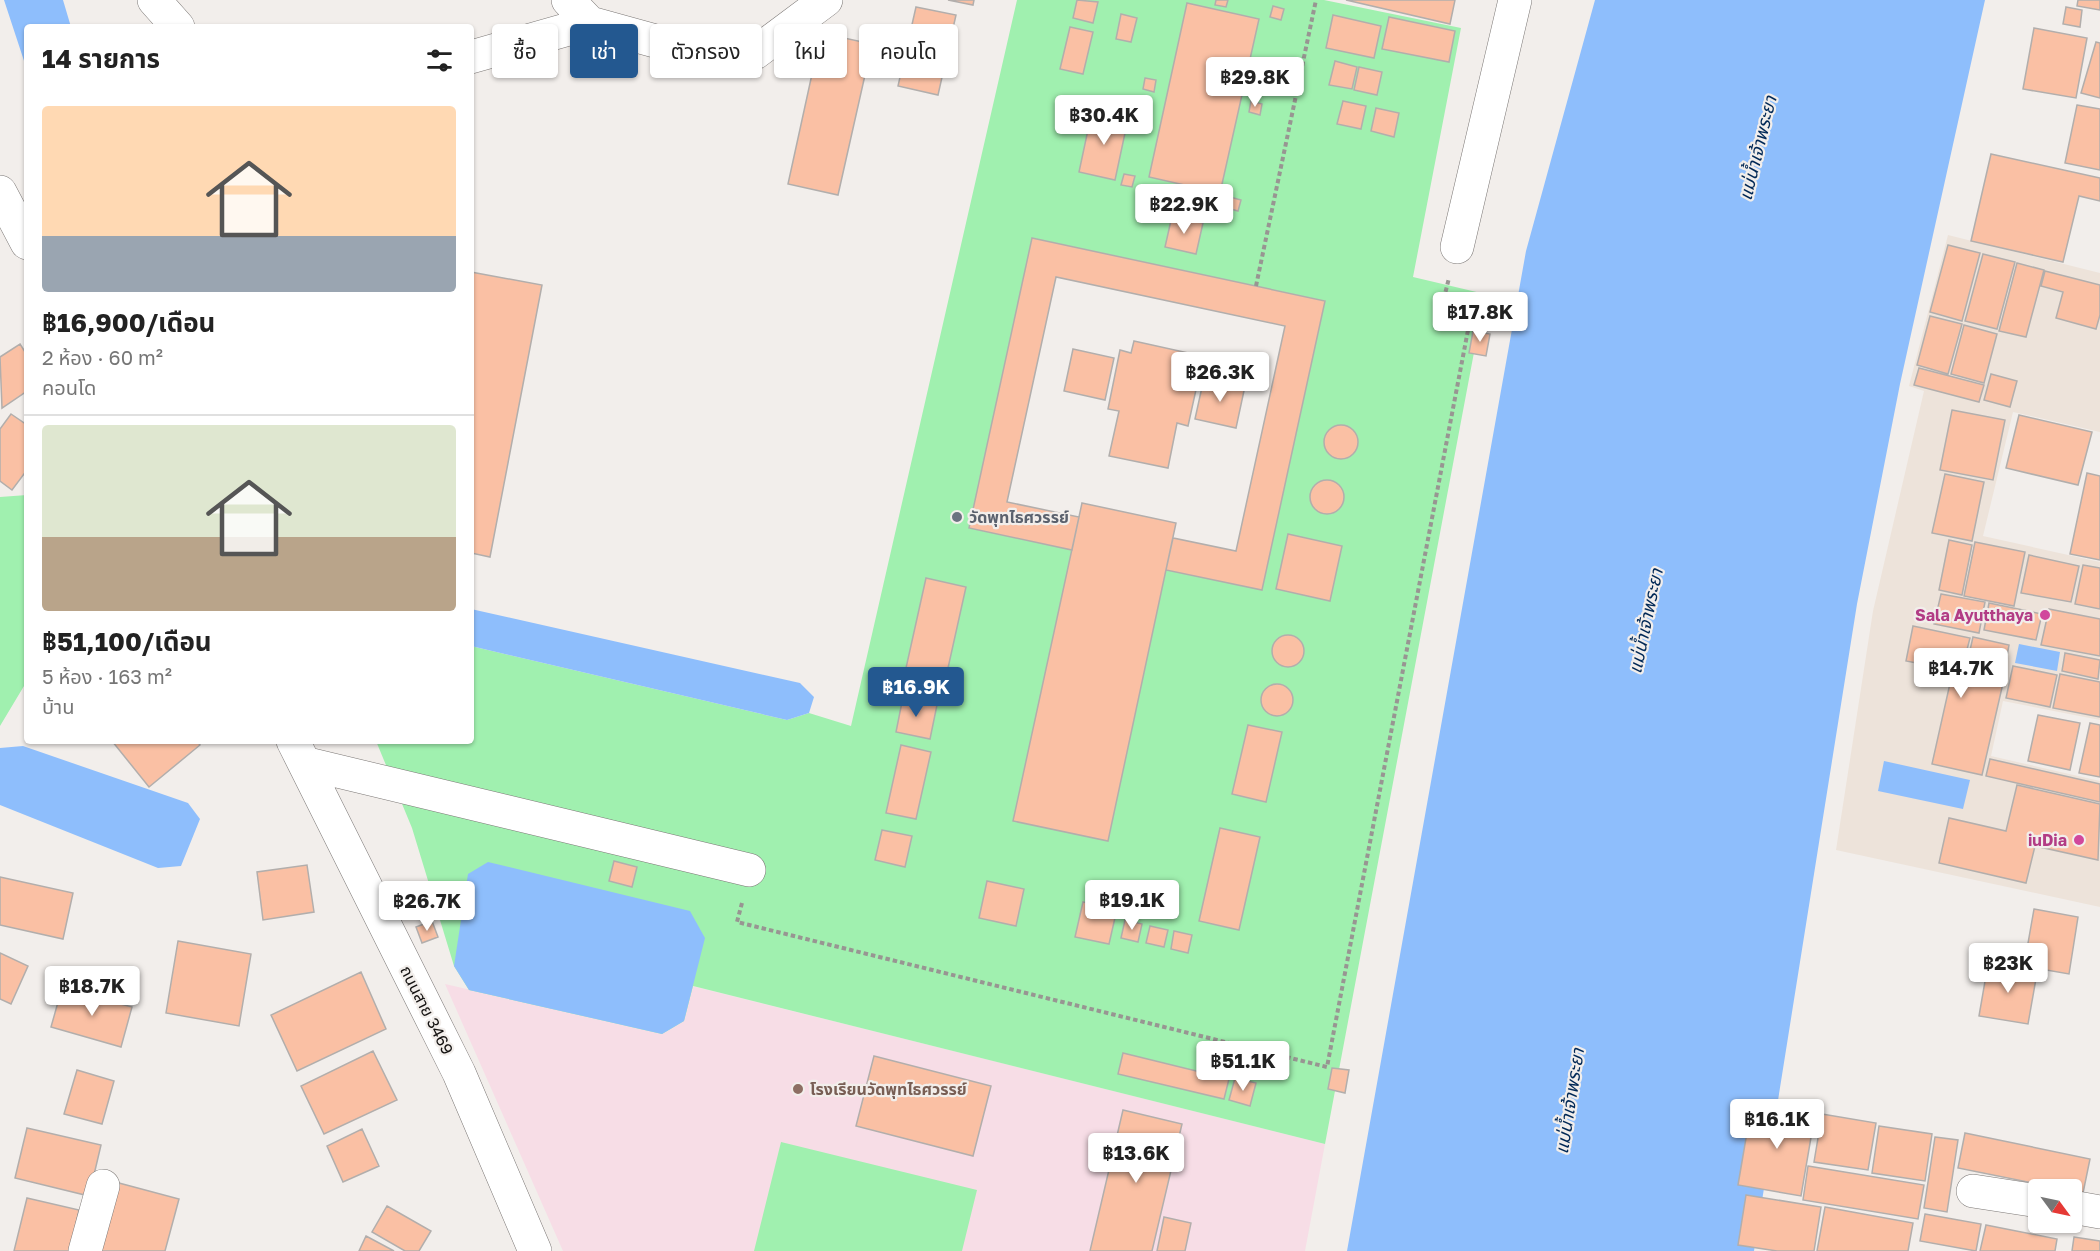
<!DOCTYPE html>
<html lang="th">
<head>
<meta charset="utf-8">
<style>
	body { margin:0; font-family:"Golos Text","Noto Sans Thai",sans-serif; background:#f6f6f6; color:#222; height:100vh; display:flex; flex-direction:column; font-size:22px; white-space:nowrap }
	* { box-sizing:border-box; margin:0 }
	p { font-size:20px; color:#767676 }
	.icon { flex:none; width:33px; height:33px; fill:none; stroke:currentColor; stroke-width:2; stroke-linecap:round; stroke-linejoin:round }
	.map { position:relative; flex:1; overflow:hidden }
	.panel { position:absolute; left:24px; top:24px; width:450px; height:720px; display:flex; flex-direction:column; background:#fff; border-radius:6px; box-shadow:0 2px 4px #0004 }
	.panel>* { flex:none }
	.banner { position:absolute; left:492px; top:24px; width:570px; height:54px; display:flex; gap:12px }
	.needle { width:39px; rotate:123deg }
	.fabs { position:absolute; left:2028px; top:1179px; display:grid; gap:12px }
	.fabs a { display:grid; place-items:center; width:54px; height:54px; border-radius:6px; background:#fff; box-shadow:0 2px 4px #0004; font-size:30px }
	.price { position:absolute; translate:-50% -51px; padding:0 14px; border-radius:6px; background:#fff; color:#222; font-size:20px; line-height:39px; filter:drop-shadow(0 2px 3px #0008) }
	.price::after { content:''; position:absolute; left:50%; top:36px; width:18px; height:14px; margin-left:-9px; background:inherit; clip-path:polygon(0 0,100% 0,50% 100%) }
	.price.on { background:#235890; color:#fff }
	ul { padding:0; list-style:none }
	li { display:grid; align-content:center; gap:12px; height:318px; padding:0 18px }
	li+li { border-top:2px solid #e0e0e0 }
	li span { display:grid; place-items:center; height:186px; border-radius:6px; color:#555 }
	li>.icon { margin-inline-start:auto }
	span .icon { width:108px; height:108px; fill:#fffc; stroke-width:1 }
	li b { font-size:26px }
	h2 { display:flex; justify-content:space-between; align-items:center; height:72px; padding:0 18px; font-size:26px }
	.tag { padding:0 21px; border-radius:6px; background:#fff; box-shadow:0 2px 4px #0004; font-size:21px; line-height:54px }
	.tag.on { background:#235890; color:#fff }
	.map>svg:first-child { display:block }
</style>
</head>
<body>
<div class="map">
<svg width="2100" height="1251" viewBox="0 0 2100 1251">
	<rect width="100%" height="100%" fill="#f2eeeb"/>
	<path fill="#ede3da" d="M 1948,235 L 2100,273 L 2100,432 L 2013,412 L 1983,536 L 2100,562 L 2100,720 L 2003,701 L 1991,756 L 2100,781 L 2100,907 L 1836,850 L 1873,611 L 1924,391 L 1909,386 Z"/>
	<path fill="#f7dde6" d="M 445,984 L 662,1034 L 684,1021 L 692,986 L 1325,1144 L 1305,1251 L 563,1251 Z"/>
	<path fill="#a0f0af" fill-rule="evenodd" d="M 1017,0 L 1324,0 L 1461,28 L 1413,277 L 1485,294 L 1325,1144 L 693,986 L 684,1021 L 662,1034 L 469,990 L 454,966 L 412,828 L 376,741 L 471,741 L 471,646 L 787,720 L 809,713 L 851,726 ZM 1032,238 L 1325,301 L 1262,590 L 1166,570 L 1108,840 L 1072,550 L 969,528 Z
		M 27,495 L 27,681 L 0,726 L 0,497 Z
		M 781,1142 L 977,1190 L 962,1251 L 754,1251 Z"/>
	<path fill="#8ebefc" d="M 4,0 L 63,0 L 71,27 L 27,27 L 27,70 Z
		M 1595,0 L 1985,0 L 1900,384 L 1857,604 L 1754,1251 L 1347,1251 L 1526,251 Z
		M 471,609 L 800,683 L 814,697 L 809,713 L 787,720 L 471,646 Z
		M 2019,644 L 2060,652 L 2057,671 L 2015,663 Z
		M 23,746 L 188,803 L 200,819 L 181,866 L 158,868 L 0,805 L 0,748 Z
		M 1884,761 L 1970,780 L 1963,809 L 1878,791 Z
		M 488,862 L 690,911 L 705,938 L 684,1021 L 662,1034 L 469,990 L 454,966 L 468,874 Z"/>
	<path fill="#fac0a4" stroke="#b2aeac" stroke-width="1.5" d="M 948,0 L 974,0 L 973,5 Z
		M 1077,0 L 1098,2 L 1093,23 L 1073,18 Z
		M 1216,0 L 1228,0 L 1226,7 L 1215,5 Z
		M 1346,0 L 1455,0 L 1450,24 Z
		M 2078,0 L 2100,0 L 2100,10 L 2077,6 Z
		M 1187,3 L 1259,19 L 1220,193 L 1149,177 Z
		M 1273,6 L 1284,9 L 1281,20 L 1270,17 Z
		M 916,7 L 956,15 L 938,95 L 898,86 Z
		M 2066,7 L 2082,10 L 2080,27 L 2063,24 Z
		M 1121,14 L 1137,18 L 1131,42 L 1116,39 Z
		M 1333,15 L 1381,26 L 1374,58 L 1326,48 Z
		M 1389,17 L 1455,31 L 1449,62 L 1382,49 Z
		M 1070,27 L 1093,32 L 1083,74 L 1060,69 Z
		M 2034,28 L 2087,38 L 2076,98 L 2023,89 Z
		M 821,33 L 872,44 L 838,195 L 788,184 Z
		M 2096,42 L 2100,43 L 2100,98 L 2081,93 Z
		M 1335,61 L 1357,67 L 1352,89 L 1329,85 Z
		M 1359,67 L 1382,72 L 1377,95 L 1354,90 Z
		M 1145,78 L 1156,80 L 1154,92 L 1143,89 Z
		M 1251,101 L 1262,104 L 1260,115 L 1249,112 Z
		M 1343,101 L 1366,106 L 1361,129 L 1337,124 Z
		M 2077,105 L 2100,109 L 2100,170 L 2065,163 Z
		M 1376,108 L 1399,113 L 1394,137 L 1371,131 Z
		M 1092,111 L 1128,119 L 1115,180 L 1079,172 Z
		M 1991,154 L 2100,178 L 2100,201 L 2079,196 L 2063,262 L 1971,241 Z
		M 1124,174 L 1135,176 L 1132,187 L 1121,185 Z
		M 1175,185 L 1186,187 L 1183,199 L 1172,196 Z
		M 1230,197 L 1241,200 L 1238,211 L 1227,208 Z
		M 1172,216 L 1203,223 L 1196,254 L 1165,247 Z
		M 1032,238 L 1325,301 L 1262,590 L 1166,570 L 1173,538 L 1236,551 L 1285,326 L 1056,277 L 1007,502 L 1079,517 L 1072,550 L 969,528 Z
		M 1948,245 L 1980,253 L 1962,321 L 1930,312 Z
		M 1983,254 L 2015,262 L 1997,329 L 1965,321 Z
		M 2017,263 L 2044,270 L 2026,337 L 1999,331 Z
		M 2045,271 L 2100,285 L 2100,315 L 2096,329 L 2056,318 L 2063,292 L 2041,286 Z
		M 471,272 L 542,285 L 490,557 L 471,553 Z
		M 1930,316 L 1962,324 L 1948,374 L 1917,365 Z
		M 1964,325 L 1997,334 L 1984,383 L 1951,374 Z
		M 1473,331 L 1490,334 L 1486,356 L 1469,353 Z
		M 1134,341 L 1193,354 L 1190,365 L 1201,367 L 1188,426 L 1177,423 L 1168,468 L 1109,456 L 1119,411 L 1108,409 L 1120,350 L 1131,353 Z
		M 20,344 L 27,355 L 27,391 L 2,408 L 0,357 Z
		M 1073,349 L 1114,358 L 1105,400 L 1064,391 Z
		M 1919,368 L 1984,385 L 1979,402 L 1914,385 Z
		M 1991,374 L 2017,381 L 2010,407 L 1984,400 Z
		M 1204,378 L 1245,386 L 1236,428 L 1195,419 Z
		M 1952,410 L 2005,420 L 1993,480 L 1940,470 Z
		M 11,414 L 27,425 L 27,470 L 12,490 L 0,481 L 0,429 Z
		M 2019,415 L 2092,432 L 2078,485 L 2006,468 Z
		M1324 442a17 17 0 1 1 34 0a17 17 0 1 1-34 0Z
		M 2087,473 L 2100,476 L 2100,560 L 2070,554 Z
		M 1945,474 L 1984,482 L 1972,541 L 1932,533 Z
		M1310 497a17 17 0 1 1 34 0a17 17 0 1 1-34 0Z
		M 1082,503 L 1176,523 L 1108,841 L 1013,821 Z
		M 1288,534 L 1342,546 L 1330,601 L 1276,589 Z
		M 1949,540 L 1972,545 L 1962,595 L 1939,590 Z
		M 1975,542 L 2025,552 L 2014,606 L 1964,596 Z
		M 2029,555 L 2079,566 L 2071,602 L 2021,593 Z
		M 2083,565 L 2100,568 L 2100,609 L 2075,604 Z
		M 926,578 L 966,587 L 944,686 L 904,677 Z
		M 1941,594 L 1985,602 L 1979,633 L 1934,624 Z
		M 1989,603 L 2042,614 L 2036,640 L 1984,630 Z
		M 2049,609 L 2100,619 L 2100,656 L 2041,645 Z
		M 1913,626 L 1970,638 L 1964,661 L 2006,670 L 1982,775 L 1932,764 L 1953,670 L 1906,661 Z
		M1272 651a16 16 0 1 1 32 0a16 16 0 1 1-32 0Z
		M 1973,637 L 2009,645 L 2005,667 L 1968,659 Z
		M 2065,653 L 2100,660 L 2098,679 L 2062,671 Z
		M 2013,666 L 2057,675 L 2050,707 L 2006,698 Z
		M 2060,674 L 2100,682 L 2100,717 L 2053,708 Z
		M1261 700a16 16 0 1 1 32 0a16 16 0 1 1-32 0Z
		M 903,697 L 937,705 L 930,739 L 896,732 Z
		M 2038,715 L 2080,723 L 2070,770 L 2028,761 Z
		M 2090,723 L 2100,725 L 2100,777 L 2079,773 Z
		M 1248,725 L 1282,732 L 1266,802 L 1232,794 Z
		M 112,741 L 197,741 L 200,745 L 149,787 Z
		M 901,745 L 931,752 L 916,819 L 886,813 Z
		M 1990,759 L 2100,784 L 2100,802 L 1986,776 Z
		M 2017,785 L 2100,804 L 2098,860 L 2035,846 L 2026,883 L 1939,863 L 1949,818 L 2006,831 Z
		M 1220,828 L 1260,837 L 1239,930 L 1199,921 Z
		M 882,830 L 912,836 L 905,867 L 875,860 Z
		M 614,861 L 637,867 L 632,887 L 609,881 Z
		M 307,865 L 314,912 L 263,920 L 257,872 Z
		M 0,877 L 73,893 L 63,939 L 0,925 Z
		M 987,881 L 1024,889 L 1016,926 L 979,918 Z
		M 1083,902 L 1117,909 L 1109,944 L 1075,937 Z
		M 2034,909 L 2078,917 L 2069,974 L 2024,966 Z
		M 1125,920 L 1142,924 L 1138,942 L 1121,938 Z
		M 432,921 L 438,937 L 422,943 L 416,927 Z
		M 1150,926 L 1168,930 L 1164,947 L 1146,943 Z
		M 1174,931 L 1192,935 L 1188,953 L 1171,949 Z
		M 178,941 L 251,954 L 239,1026 L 166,1013 Z
		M 0,953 L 28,966 L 11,1004 L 0,999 Z
		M 1988,964 L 2037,973 L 2028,1024 L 1979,1016 Z
		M 361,972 L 386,1029 L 297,1071 L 271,1015 Z
		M 62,988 L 132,1007 L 121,1047 L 51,1027 Z
		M 373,1051 L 397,1100 L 324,1134 L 301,1086 Z
		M 1123,1053 L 1229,1079 L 1224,1099 L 1118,1074 Z
		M 874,1056 L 991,1086 L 973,1156 L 856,1126 Z
		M 1332,1068 L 1349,1070 L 1345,1093 L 1328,1089 Z
		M 77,1070 L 114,1081 L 102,1124 L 64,1114 Z
		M 1235,1078 L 1256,1083 L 1250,1106 L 1229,1100 Z
		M 1752,1103 L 1815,1114 L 1801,1196 L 1738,1185 Z
		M 1123,1110 L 1182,1124 L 1152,1251 L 1090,1251 Z
		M 1822,1114 L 1876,1123 L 1868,1170 L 1814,1162 Z
		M 1879,1126 L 1932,1134 L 1925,1181 L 1872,1173 Z
		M 27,1128 L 101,1145 L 89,1196 L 15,1178 Z
		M 362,1129 L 379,1166 L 343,1182 L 327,1146 Z
		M 1965,1133 L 2090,1159 L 2083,1193 L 1958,1168 Z
		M 1935,1137 L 1958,1140 L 1947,1212 L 1924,1208 Z
		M 1808,1166 L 1924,1185 L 1918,1219 L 1803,1200 Z
		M 119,1183 L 179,1199 L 165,1251 L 100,1251 Z
		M 1746,1195 L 1821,1207 L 1814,1251 L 1777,1251 L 1738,1245 Z
		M 27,1198 L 79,1210 L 70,1251 L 14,1251 Z
		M 387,1206 L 431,1231 L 419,1251 L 405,1251 L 372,1232 Z
		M 1825,1207 L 1913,1223 L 1908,1251 L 1817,1251 Z
		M 1925,1214 L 1981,1224 L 1976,1251 L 1920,1241 Z
		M 1164,1217 L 1191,1223 L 1185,1251 L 1157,1251 Z
		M 1986,1225 L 2057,1239 L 2055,1251 L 1980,1251 Z
		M 366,1236 L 394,1251 L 359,1251 Z
		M 2074,1237 L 2100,1241 L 2100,1251 L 2072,1251 Z"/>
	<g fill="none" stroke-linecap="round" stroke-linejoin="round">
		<g stroke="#7c7876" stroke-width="34">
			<path id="minor" d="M 154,0 L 178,27
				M 568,0 L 590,23 L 724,60 L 755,53 L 826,0
				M 471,57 L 590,23
				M 0,192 L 27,243
				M 1457,247 L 1515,0
				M 293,741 L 459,1073 L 535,1251
				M 304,763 L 749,870
				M 1973,1191 L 2038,1201
				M 2072,1207 L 2100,1212
				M 85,1251 L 103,1186"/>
		</g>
		<path stroke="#989592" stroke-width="4" stroke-dasharray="4.5 3" stroke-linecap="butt" d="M 1256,286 L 1316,0
			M 742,903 L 737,922 L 1327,1067 L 1473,304 L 1444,298 L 1449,278"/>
		<use href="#minor" stroke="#fff" stroke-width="33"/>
	</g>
	<circle fill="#6b7280" stroke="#f2eeeb" stroke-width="2" cx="957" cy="517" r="6"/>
	<g fill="#d1479c" stroke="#f2eeeb" stroke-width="2">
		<circle cx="2045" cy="615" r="6"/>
		<circle cx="2079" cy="840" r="6"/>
	</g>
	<circle fill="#8d6e63" stroke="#f2eeeb" stroke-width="2" cx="798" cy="1089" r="6"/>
	<g text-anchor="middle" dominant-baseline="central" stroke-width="4.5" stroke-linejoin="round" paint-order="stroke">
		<g font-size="16" font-weight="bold" fill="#5b616d" stroke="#f2eeeb" text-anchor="start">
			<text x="969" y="517">วัดพุทไธศวรรย์</text>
		</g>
		<g font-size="16" font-weight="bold" fill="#b23c85" stroke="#f2eeeb" text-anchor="end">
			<text x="2033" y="615">Sala Ayutthaya</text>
			<text x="2067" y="840">iuDia</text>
		</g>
		<g font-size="16" fill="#141211" stroke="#f2eeeb">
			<text transform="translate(427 1010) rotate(63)">ถนนสาย 3469</text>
		</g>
		<g font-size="16" font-weight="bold" fill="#785e54" stroke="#f2eeeb" text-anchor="start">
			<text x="810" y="1089">โรงเรียนวัดพุทไธศวรรย์</text>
		</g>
		<g font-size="18" font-style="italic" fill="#002856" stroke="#f2eeeb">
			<text transform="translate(1757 148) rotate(-76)">แม่น้ำเจ้าพระยา</text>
			<text transform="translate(1645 621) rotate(-78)">แม่น้ำเจ้าพระยา</text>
			<text transform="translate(1569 1101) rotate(-81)">แม่น้ำเจ้าพระยา</text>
		</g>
	</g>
</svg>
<div class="fabs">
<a><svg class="needle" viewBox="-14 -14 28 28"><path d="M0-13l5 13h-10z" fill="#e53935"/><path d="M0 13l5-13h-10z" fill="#767676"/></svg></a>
</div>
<b class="price" style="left:1255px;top:108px">฿29.8K</b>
<b class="price" style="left:1104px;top:146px">฿30.4K</b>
<b class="price" style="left:1184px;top:235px">฿22.9K</b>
<b class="price" style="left:1480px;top:343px">฿17.8K</b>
<b class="price" style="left:1220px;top:403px">฿26.3K</b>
<b class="price" style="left:1961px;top:699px">฿14.7K</b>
<b class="price on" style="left:916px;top:718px">฿16.9K</b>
<b class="price" style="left:1132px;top:931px">฿19.1K</b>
<b class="price" style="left:427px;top:932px">฿26.7K</b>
<b class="price" style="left:2008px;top:994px">฿23K</b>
<b class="price" style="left:92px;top:1017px">฿18.7K</b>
<b class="price" style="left:1243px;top:1092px">฿51.1K</b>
<b class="price" style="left:1777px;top:1150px">฿16.1K</b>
<b class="price" style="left:1136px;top:1184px">฿13.6K</b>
<div class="banner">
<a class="tag">ซื้อ</a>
<a class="tag on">เช่า</a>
<a class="tag">ตัวกรอง</a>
<a class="tag">ใหม่</a>
<a class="tag">คอนโด</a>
</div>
<section class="panel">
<h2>14 รายการ<svg class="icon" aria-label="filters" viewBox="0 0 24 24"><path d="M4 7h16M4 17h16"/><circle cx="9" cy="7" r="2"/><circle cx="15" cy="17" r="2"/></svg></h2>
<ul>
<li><span style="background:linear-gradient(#ffd9b3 70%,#9aa5b1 0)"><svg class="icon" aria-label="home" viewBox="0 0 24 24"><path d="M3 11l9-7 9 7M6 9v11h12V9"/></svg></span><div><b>฿16,900/เดือน</b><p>2 ห้อง · 60 m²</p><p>คอนโด</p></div></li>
<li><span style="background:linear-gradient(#dfe7d0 60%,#b9a48a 0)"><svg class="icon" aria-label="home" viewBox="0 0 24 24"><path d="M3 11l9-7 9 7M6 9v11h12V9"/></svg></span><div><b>฿51,100/เดือน</b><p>5 ห้อง · 163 m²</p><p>บ้าน</p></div></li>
</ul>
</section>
</div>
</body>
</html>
